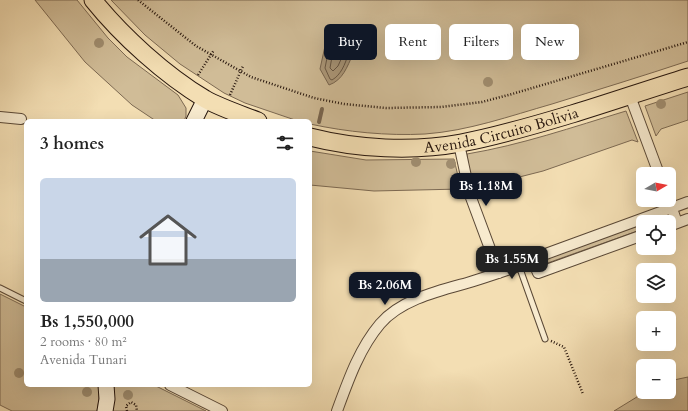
<!DOCTYPE html>
<html lang="en">
<head>
<meta charset="utf-8">
<style>
	body { margin:0; font-family:Cardo,serif; background:#f6f6f6; color:#222; height:100vh; display:flex; flex-direction:column; font-size:15px; white-space:nowrap }
	* { box-sizing:border-box; margin:0 }
	p { font-size:13px; color:#767676 }
	.icon { flex:none; width:22px; height:22px; fill:none; stroke:currentColor; stroke-width:2; stroke-linecap:round; stroke-linejoin:round }
	.map { position:relative; flex:1; overflow:hidden }
	.side { position:absolute; left:24px; top:119px; width:288px; height:268px; display:flex; flex-direction:column; background:#fff; border-radius:6px; box-shadow:0 4px 16px #0002 }
	.side>* { flex:none }
	.top-card { position:absolute; left:324px; top:24px; width:304px; height:36px; display:flex; gap:8px }
	.needle { width:26px; rotate:80deg }
	.fabs { position:absolute; left:636px; top:167px; display:grid; gap:8px }
	.fabs a { display:grid; place-items:center; width:40px; height:40px; border-radius:6px; background:#fff; box-shadow:0 4px 16px #0002; font-size:20px }
	.price { position:absolute; translate:-50% -34px; padding:0 9px; border-radius:8px; background:#111827; color:#fff; font-size:13px; line-height:26px; filter:drop-shadow(0 1px 2px #0008) }
	.price::after { content:''; position:absolute; left:50%; top:24px; width:12px; height:9px; margin-left:-6px; background:inherit; clip-path:polygon(0 0,100% 0,50% 100%) }
	.price.active { background:#222; color:#fff }
	ul { padding:0; list-style:none }
	li { display:grid; align-content:center; gap:8px; height:212px; padding:0 16px }
	li span { display:grid; place-items:center; height:124px; border-radius:6px; color:#555 }
	li>.icon { margin-inline-start:auto }
	span .icon { width:72px; height:72px; fill:#fffc; stroke-width:1 }
	li b { font-size:17px }
	h2 { display:flex; justify-content:space-between; align-items:center; height:48px; padding:0 16px; font-size:17px }
	.pill { padding:0 14px; border-radius:6px; background:#fff; box-shadow:0 4px 16px #0002; font-size:14px; line-height:36px }
	.pill.active { background:#111827; color:#fff }
	.map>svg:first-child { display:block }
</style>
</head>
<body>
<div class="map">
<svg width="688" height="411" viewBox="0 0 688 411">
	<rect width="100%" height="100%" fill="#f3deb3"/>
	<filter id="stains"><feTurbulence type="fractalNoise" baseFrequency=".005" numOctaves="4"/><feColorMatrix values="0 0 0 0 .2 0 0 0 0 .09 0 0 0 0 .02 0 0 0 .5 -.17"/></filter>
	<radialGradient id="worn" r=".72"><stop offset=".6" stop-color="#630" stop-opacity="0"/><stop offset="1" stop-color="#630" stop-opacity=".3"/></radialGradient>
	<path fill="#d0bc97" stroke="#7c6952" d="M 35,0 L 77,0 L 108,38 L 127,57 L 178,95 L 186,108 L 186,116 L 184,121 L 156,121 L 132,105 L 85,62 Z
		M 111,0 L 688,0 L 688,61 C 643,76 597,90 552,104 C 510,116 468,131 425,134 C 387,136 347,132 310,124 L 310,121 L 298,121 L 245,103 L 224,93 L 180,64 L 145,35 Z
		M 688,92 L 688,120 L 661,129 L 656,136 L 645,106 Z
		M 626,111 L 638,142 L 632,140 L 543,171 L 476,188 L 469,170 L 467,154 C 521,145 573,127 626,111 Z
		M 310,151 L 366,160 L 454,159 L 461,189 L 374,191 L 310,185 Z
		M 643,224 L 643,229 L 542,265 L 540,261 Z
		M 0,294 L 26,307 L 26,385 L 99,385 L 99,400 L 97,411 L 12,411 L 0,405 Z
		M 688,377 L 688,411 L 614,411 L 645,392 L 669,392 L 669,381 Z
		M 114,385 L 154,385 L 206,411 L 111,411 L 113,400 Z"/>
	<path fill="#ae9a7b" stroke="#78654f" d="M 330,41 C 345,41 347,41 353,54 C 347,67 343,80 329,85 L 320,69 L 325,46 Z"/>
	<g fill="none" stroke-linecap="round" stroke-linejoin="round">
		<path stroke="#6a5844" stroke-width="1" d="M 332,45 L 342,45 L 346,48 L 348,55 C 345,64 341,75 332,80 L 330,79 L 325,68 L 329,48 Z
			M 335,50 L 340,50 L 343,55 L 338,66 L 333,71 L 330,68 L 333,51 Z"/>
		<path stroke="#78654f" stroke-width="4" d="M 319,122 L 322,109"/>
		<g stroke="#5a4836" stroke-width="7">
			<path id="service" d="M 519,266 L 545,339
				M 0,288 L 26,301"/>
		</g>
		<g stroke="#5a4836" stroke-width="12">
			<path id="minor" d="M 630,96 L 659,174
				M 0,117 L 21,119
				M 459,144 L 470,195 L 499,273
				M 669,200 L 677,223
				M 669,226 L 688,219
				M 643,235 L 538,273 L 532,259 L 688,202
				M 170,385 L 222,411
				M 337,411 C 348,381 359,349 380,324 C 400,300 438,291 467,283 C 484,278 501,272 519,266"/>
		</g>
		<g stroke="#27160d" stroke-width="17">
			<path id="secondary" d="M 194,121 L 205,99
				M 105,411 L 107,399 L 106,385"/>
		</g>
		<g stroke="#27160d" stroke-width="19">
			<g id="primary">
				<path d="M 93,0 C 122,36 165,75 205,99 C 221,108 240,114 258,121"/>
				<path id="s1" d="M 310,137 C 357,149 413,152 461,143 C 499,136 535,125 572,114 C 611,102 649,89 688,77"/>
			</g>
		</g>
		<path stroke="#27160d" stroke-width="2.5" stroke-dasharray="1 2" stroke-linecap="butt" d="M 138,0 L 196,46 L 251,77 L 314,98 L 344,104 L 386,108 L 441,107 L 482,102 L 512,94 L 688,42
			M 198,75 L 214,50
			M 230,95 L 243,66
			M 551,341 L 564,347 L 583,394
			M 127,411 L 126,406 L 131,402 L 136,405 L 137,411"/>
		<use href="#service" stroke="#f7eace" stroke-width="5"/>
		<use href="#minor" stroke="#f7eace" stroke-width="10"/>
		<use href="#secondary" stroke="#f7eace" stroke-width="15"/>
		<use href="#primary" stroke="#f3deb3" stroke-width="17"/>
	</g>
	<g fill="#9f8c6e">
		<circle cx="99" cy="43" r="5"/>
		<circle cx="488" cy="82" r="5"/>
		<circle cx="661" cy="104" r="5"/>
		<circle cx="416" cy="162" r="5"/>
		<circle cx="451" cy="164" r="5"/>
		<circle cx="19" cy="373" r="5"/>
		<circle cx="87" cy="392" r="5"/>
		<circle cx="128" cy="395" r="5"/>
	</g>
	<g text-anchor="middle" dominant-baseline="central" stroke-width="3" stroke-linejoin="round" paint-order="stroke">
		<g font-size="15" fill="#27160d" stroke="#f7eace">
			<text stroke="none"><textPath href="#s1" startOffset="194">Avenida Circuito Bolivia</textPath></text>
		</g>
	</g>
	<rect width="100%" height="100%" filter="url(#stains)"/>
	<rect width="100%" height="100%" fill="url(#worn)"/>
</svg>
<div class="fabs">
<a><svg class="needle" viewBox="-14 -14 28 28"><path d="M0-13l5 13h-10z" fill="#e53935"/><path d="M0 13l5-13h-10z" fill="#767676"/></svg></a>
<a><svg class="icon" aria-label="locate" viewBox="0 0 24 24"><circle cx="12" cy="12" r="6"/><path d="M12 2v4M12 18v4M2 12h4M18 12h4"/></svg></a>
<a><svg class="icon" aria-label="layers" viewBox="0 0 24 24"><path d="M12 4l9 5-9 5-9-5zM3 14l9 5 9-5"/></svg></a>
<a>+</a>
<a>−</a>
</div>
<b class="price" style="left:486px;top:207px">Bs 1.18M</b>
<b class="price active" style="left:512px;top:280px">Bs 1.55M</b>
<b class="price" style="left:385px;top:306px">Bs 2.06M</b>
<div class="top-card">
<a class="pill active">Buy</a>
<a class="pill">Rent</a>
<a class="pill">Filters</a>
<a class="pill">New</a>
</div>
<section class="side">
<h2>3 homes<svg class="icon" aria-label="filters" viewBox="0 0 24 24"><path d="M4 7h16M4 17h16"/><circle cx="9" cy="7" r="2"/><circle cx="15" cy="17" r="2"/></svg></h2>
<ul>
<li><span style="background:linear-gradient(#c9d6e8 65%,#9aa5b1 0)"><svg class="icon" aria-label="home" viewBox="0 0 24 24"><path d="M3 11l9-7 9 7M6 9v11h12V9"/></svg></span><div><b>Bs 1,550,000</b><p>2 rooms · 80 m²</p><p>Avenida Tunari</p></div></li>
</ul>
</section>
</div>
</body>
</html>
